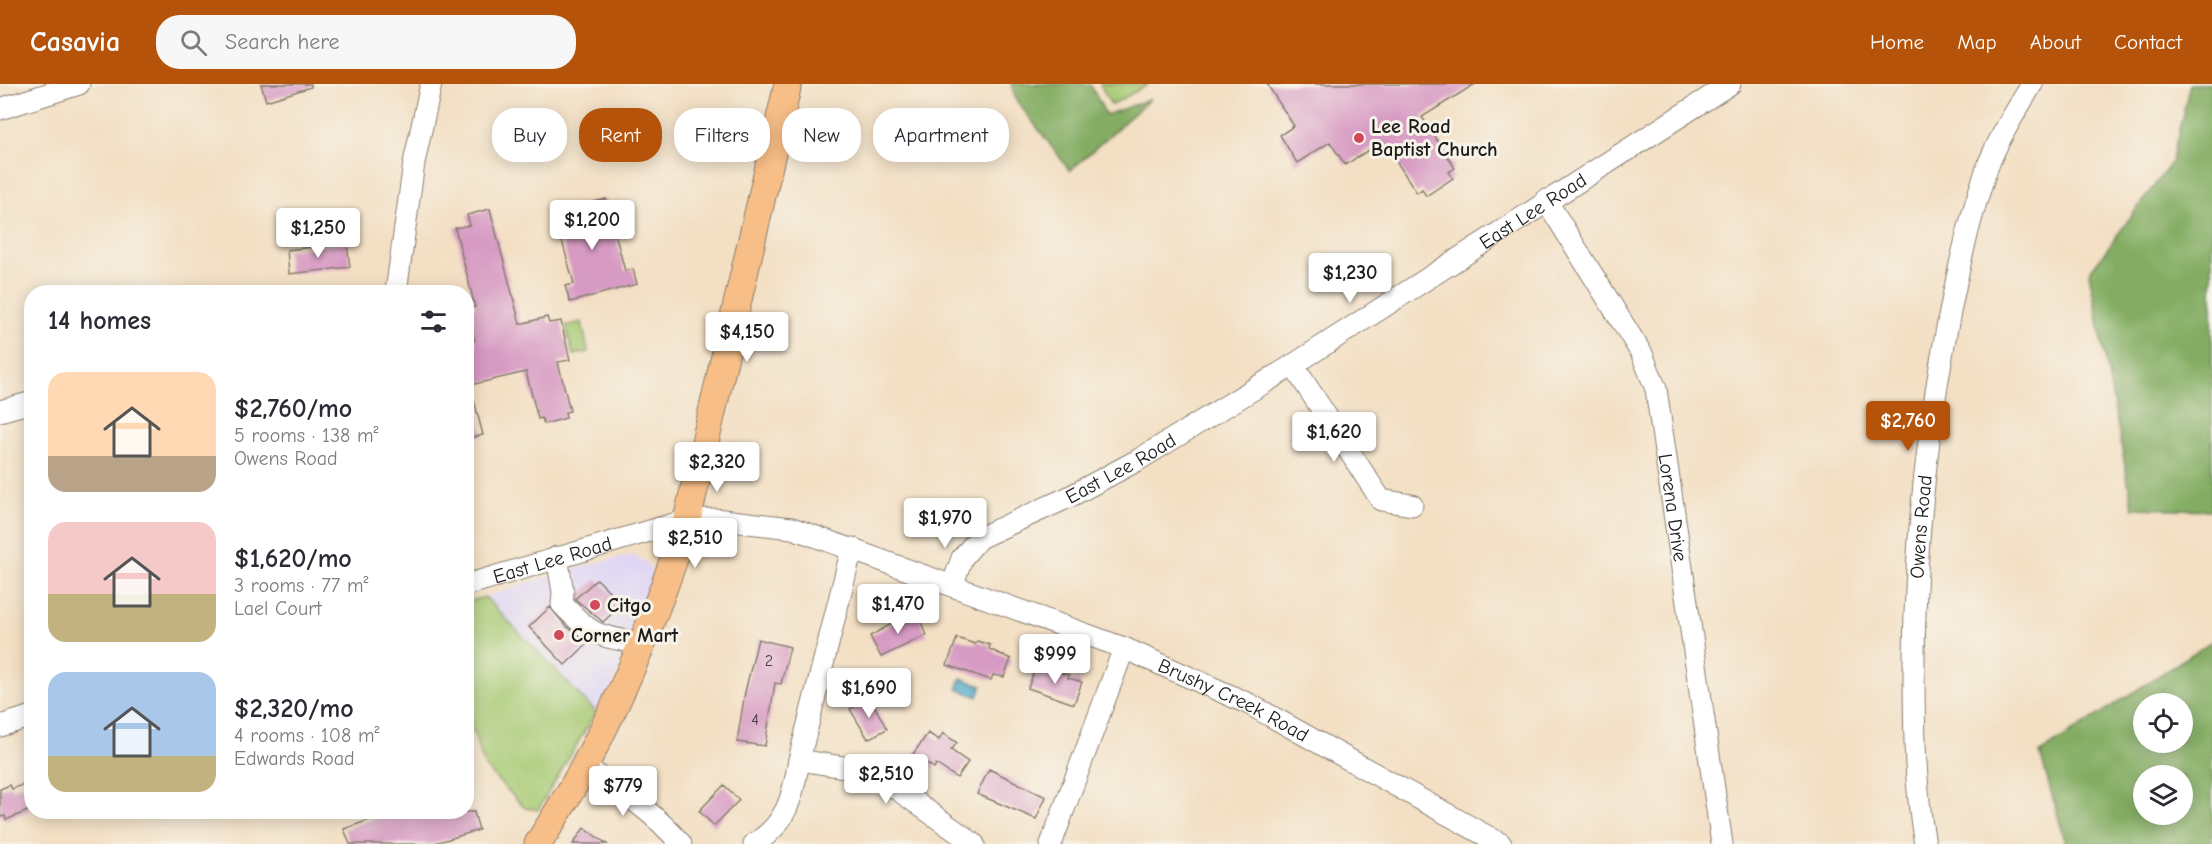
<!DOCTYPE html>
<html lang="en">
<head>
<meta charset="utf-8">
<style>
	body { margin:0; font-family:"Comic Neue",sans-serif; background:#f7f7f7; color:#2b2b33; height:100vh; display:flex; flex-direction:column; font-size:22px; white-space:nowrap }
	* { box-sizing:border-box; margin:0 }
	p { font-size:20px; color:#7c7c81 }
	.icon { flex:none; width:33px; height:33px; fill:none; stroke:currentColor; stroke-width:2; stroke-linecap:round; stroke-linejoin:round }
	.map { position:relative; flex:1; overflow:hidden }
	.drawer { position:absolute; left:24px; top:201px; width:450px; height:534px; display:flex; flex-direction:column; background:#fff; border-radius:24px; box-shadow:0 3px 15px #0003 }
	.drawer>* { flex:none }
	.banner { position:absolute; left:492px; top:24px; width:570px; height:54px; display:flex; gap:12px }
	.fabs { position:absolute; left:2133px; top:609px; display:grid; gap:12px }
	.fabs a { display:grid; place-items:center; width:60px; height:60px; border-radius:50%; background:#fff; box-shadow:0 3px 15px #0003; font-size:30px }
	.price { position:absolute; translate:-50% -51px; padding:0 14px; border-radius:6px; background:#fff; color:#222; font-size:20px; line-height:39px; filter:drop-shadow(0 2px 3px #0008) }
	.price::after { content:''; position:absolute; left:50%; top:36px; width:18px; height:14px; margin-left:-9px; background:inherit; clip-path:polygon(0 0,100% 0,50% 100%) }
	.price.on { background:#b45309; color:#fff }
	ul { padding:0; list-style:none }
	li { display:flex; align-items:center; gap:18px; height:150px; padding:0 24px }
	li span { display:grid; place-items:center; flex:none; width:168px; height:120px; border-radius:18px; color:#555 }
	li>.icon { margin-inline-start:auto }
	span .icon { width:72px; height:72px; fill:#fffc; stroke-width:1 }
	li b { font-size:26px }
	h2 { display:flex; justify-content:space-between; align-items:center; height:72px; padding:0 24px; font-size:26px }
	.tag { padding:0 21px; border-radius:24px; background:#fff; box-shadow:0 3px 15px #0003; font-size:21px; line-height:54px }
	.tag.on { background:#b45309; color:#fff }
	header { display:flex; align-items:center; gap:36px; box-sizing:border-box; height:84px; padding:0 30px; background:#b45309; color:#fff }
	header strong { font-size:28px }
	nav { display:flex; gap:33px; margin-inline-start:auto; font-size:21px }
	.search { width:420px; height:54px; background:#f7f7f7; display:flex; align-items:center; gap:15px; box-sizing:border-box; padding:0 21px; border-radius:24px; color:#7c7c81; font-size:22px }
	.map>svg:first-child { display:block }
</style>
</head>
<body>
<header>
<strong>Casavia</strong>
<div class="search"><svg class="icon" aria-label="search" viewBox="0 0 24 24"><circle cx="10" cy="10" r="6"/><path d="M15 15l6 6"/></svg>Search here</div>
<nav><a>Home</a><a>Map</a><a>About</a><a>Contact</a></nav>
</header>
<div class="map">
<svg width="2212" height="760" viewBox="0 0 2212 760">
	<rect width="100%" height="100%" fill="#f7f3e8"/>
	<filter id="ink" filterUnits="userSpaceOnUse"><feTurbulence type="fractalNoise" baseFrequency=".0167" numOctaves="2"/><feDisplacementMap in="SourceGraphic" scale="12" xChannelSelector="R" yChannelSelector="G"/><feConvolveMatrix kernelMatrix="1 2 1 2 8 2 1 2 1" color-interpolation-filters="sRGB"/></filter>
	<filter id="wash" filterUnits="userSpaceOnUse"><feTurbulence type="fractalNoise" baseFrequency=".008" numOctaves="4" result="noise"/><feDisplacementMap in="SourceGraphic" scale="24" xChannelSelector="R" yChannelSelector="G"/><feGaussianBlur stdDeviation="1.35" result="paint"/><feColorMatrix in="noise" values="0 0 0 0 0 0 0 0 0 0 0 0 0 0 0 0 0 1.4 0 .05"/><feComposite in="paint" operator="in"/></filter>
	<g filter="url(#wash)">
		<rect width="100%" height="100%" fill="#f3dfc3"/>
		<path fill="#dfd5f5" d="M 631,471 L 647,478 L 654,494 L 613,600 L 596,628 L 485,513 L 574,484 Z"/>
		<path fill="#a6c972" stroke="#617247" stroke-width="1.5" d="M 1100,0 L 1149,0 L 1111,21 Z
			M 582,238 L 588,268 L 573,271 L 566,242 Z
			M 485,513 L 596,628 L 538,726 L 525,724 L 485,683 L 467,628 L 467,518 Z"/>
		<path fill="#84ad64" stroke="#506440" stroke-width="1.5" fill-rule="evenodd" d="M 1011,0 L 1090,0 L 1106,31 L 1150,15 L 1070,87 L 1016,16 Z
			M 2190,0 L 2212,0 L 2212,426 L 2133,424 L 2089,189 L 2171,79 Z
			M 2212,557 L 2212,760 L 2066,760 L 2040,669 ZM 2144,620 L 2182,620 L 2182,658 L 2144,658 ZM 2144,692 L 2182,692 L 2182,730 L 2144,730 Z"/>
		<path fill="#47a6c6" stroke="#326171" stroke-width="1.5" d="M 961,594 L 982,602 L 978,613 L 957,605 Z"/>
		<g id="blocks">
			<path fill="#d79ac3" d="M 261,0 L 311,0 L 311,3 L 266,17 Z
				M 1267,0 L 1475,0 L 1422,33 L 1455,84 L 1449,88 L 1453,94 L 1426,112 L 1422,105 L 1417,109 L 1383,57 L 1345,81 L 1330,58 L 1297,79 L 1280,51 L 1294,42 Z
				M 606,115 L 625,187 L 633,185 L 637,200 L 570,218 L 565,202 L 574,200 L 554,128 Z
				M 490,125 L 520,240 L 547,233 L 549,239 L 561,237 L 570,276 L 558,278 L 570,327 L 565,328 L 566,334 L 544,340 L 542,334 L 538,335 L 526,288 L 466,302 L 466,259 L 475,257 L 467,225 L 475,223 L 455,144 L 470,141 L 467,131 Z
				M 347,159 L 350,183 L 289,190 L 287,166 Z
				M 466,305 L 471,305 L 483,351 L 466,355 Z
				M 597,495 L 622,520 L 603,538 L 575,515 Z
				M 550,523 L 565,541 L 588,559 L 565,581 L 529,543 Z
				M 917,530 L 927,551 L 881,573 L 870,552 L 895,538 Z
				M 957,554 L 975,560 L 977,557 L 990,561 L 989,565 L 1011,575 L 1004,593 L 993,591 L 991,596 L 947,581 Z
				M 758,555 L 790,563 L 781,600 L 775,599 L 765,662 L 737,658 L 745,608 Z
				M 1036,582 L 1069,591 L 1068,594 L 1082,598 L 1074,620 L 1028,604 Z
				M 870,614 L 887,645 L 868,655 L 850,625 Z
				M 928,649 L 939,656 L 943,649 L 957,659 L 951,666 L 968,678 L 957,694 L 936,680 L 934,684 L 913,670 Z
				M 989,685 L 1046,713 L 1036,735 L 977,710 Z
				M 24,700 L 29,713 L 25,715 L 30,726 L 6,736 L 5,732 L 0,733 L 0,705 L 10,701 L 12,705 Z
				M 724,701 L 739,716 L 714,742 L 699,727 Z
				M 392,728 L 474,728 L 479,746 L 432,760 L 350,760 L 344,745 Z
				M 584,744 L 607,760 L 573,760 Z"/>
		</g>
	</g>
	<g filter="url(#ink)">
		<use href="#blocks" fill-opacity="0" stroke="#887e70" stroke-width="1.5"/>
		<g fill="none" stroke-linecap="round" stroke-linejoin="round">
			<g stroke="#887e70" stroke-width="23">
				<g id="minor">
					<path d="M 0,25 L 79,0"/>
					<path id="s1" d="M 1546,116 L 1642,270 L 1656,305 L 1722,760"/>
					<path d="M 396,208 L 414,79 L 431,0"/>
					<path d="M 1293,281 L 1381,416 L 1412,421"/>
					<path d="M 0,327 L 32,318"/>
					<path d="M 557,473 L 563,508 L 562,520 C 595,555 598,551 643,560"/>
					<path id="s2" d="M 466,501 L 687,436 L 714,435 L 792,444 L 1124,564 L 1249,620 L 1501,760"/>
					<path id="s3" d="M 952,502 L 962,474 L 979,454 L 1069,413 L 1138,376 L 1293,281 L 1730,0"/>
					<path d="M 0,642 L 32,632"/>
					<path d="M 799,676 L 850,684 L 891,701 L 974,760"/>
					<path d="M 585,683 C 619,705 654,728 681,760"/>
					<path d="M 754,760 C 787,740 793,712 799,676 L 852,464"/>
					<path d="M 1051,760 L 1124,564"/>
					<path id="s4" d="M 1925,760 C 1914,699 1914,636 1914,575 C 1915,469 1925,364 1944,260 C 1955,200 1967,141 1987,84 C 1998,55 2016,27 2032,0"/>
				</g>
			</g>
			<g stroke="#887e70" stroke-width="29">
				<path id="major" d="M 538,760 C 554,734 571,708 585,681 C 627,602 660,520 687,436 L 788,0"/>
			</g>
			<use href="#minor" stroke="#fff" stroke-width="21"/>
			<use href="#major" stroke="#f7be87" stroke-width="27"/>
		</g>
	</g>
	<g fill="#d1495b" stroke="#f7f3e8" stroke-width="2">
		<circle cx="1359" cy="54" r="6"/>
		<circle cx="595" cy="521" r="6"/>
		<circle cx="559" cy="551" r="6"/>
	</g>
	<g text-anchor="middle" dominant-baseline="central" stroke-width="6" stroke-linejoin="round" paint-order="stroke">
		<g font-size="16" fill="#4b3c46">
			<text x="769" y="577">2</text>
			<text x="755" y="636">4</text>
		</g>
		<g font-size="20" font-weight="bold" fill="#1c1c1c" stroke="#f7f3e8" text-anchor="start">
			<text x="1371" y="42">Lee Road<tspan x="1371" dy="23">Baptist Church</tspan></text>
			<text x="607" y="521">Citgo</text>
			<text x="571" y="551">Corner Mart</text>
		</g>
		<g font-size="20" fill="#1c1c1c" stroke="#f7f3e8">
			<text stroke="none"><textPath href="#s3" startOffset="700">East Lee Road</textPath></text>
			<text stroke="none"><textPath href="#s3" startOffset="214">East Lee Road</textPath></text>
			<text stroke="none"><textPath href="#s1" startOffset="339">Lorena Drive</textPath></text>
			<text stroke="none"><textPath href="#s4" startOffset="318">Owens Road</textPath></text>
			<text stroke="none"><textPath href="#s2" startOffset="90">East Lee Road</textPath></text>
			<text stroke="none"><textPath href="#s2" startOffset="810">Brushy Creek Road</textPath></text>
		</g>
	</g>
</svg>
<div class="fabs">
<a><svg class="icon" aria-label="locate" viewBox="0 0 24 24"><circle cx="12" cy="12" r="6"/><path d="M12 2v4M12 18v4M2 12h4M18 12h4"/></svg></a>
<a><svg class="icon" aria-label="layers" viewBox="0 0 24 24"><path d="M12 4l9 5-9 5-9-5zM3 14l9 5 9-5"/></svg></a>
</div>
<b class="price" style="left:592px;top:167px">$1,200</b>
<b class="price" style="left:318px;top:175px">$1,250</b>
<b class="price" style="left:1350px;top:220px">$1,230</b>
<b class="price" style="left:747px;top:279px">$4,150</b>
<b class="price on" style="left:1908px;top:368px">$2,760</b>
<b class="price" style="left:1334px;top:379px">$1,620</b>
<b class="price" style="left:717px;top:409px">$2,320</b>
<b class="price" style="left:945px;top:465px">$1,970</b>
<b class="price" style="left:695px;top:485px">$2,510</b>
<b class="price" style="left:898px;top:551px">$1,470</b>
<b class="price" style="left:1055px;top:601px">$999</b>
<b class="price" style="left:869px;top:635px">$1,690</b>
<b class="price" style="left:886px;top:721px">$2,510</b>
<b class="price" style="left:623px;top:733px">$779</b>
<div class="banner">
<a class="tag">Buy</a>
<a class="tag on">Rent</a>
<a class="tag">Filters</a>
<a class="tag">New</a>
<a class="tag">Apartment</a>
</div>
<section class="drawer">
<h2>14 homes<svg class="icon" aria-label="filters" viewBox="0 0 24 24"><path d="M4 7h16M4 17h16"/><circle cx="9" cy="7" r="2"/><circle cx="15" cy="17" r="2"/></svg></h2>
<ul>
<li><span style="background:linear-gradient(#ffd9b3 70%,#b9a48a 0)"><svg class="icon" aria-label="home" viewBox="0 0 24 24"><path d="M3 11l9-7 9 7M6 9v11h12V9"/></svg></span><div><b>$2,760/mo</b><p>5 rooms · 138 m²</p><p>Owens Road</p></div></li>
<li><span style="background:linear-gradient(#f6c9c9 60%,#c2b280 0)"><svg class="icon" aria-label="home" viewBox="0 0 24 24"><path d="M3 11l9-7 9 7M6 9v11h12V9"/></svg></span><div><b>$1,620/mo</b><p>3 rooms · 77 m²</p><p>Lael Court</p></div></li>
<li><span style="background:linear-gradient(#a9c7e8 70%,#c2b280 0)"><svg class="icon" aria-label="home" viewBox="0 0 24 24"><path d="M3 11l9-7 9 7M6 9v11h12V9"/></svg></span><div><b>$2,320/mo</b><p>4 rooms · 108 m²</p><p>Edwards Road</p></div></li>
</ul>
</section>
</div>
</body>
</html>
